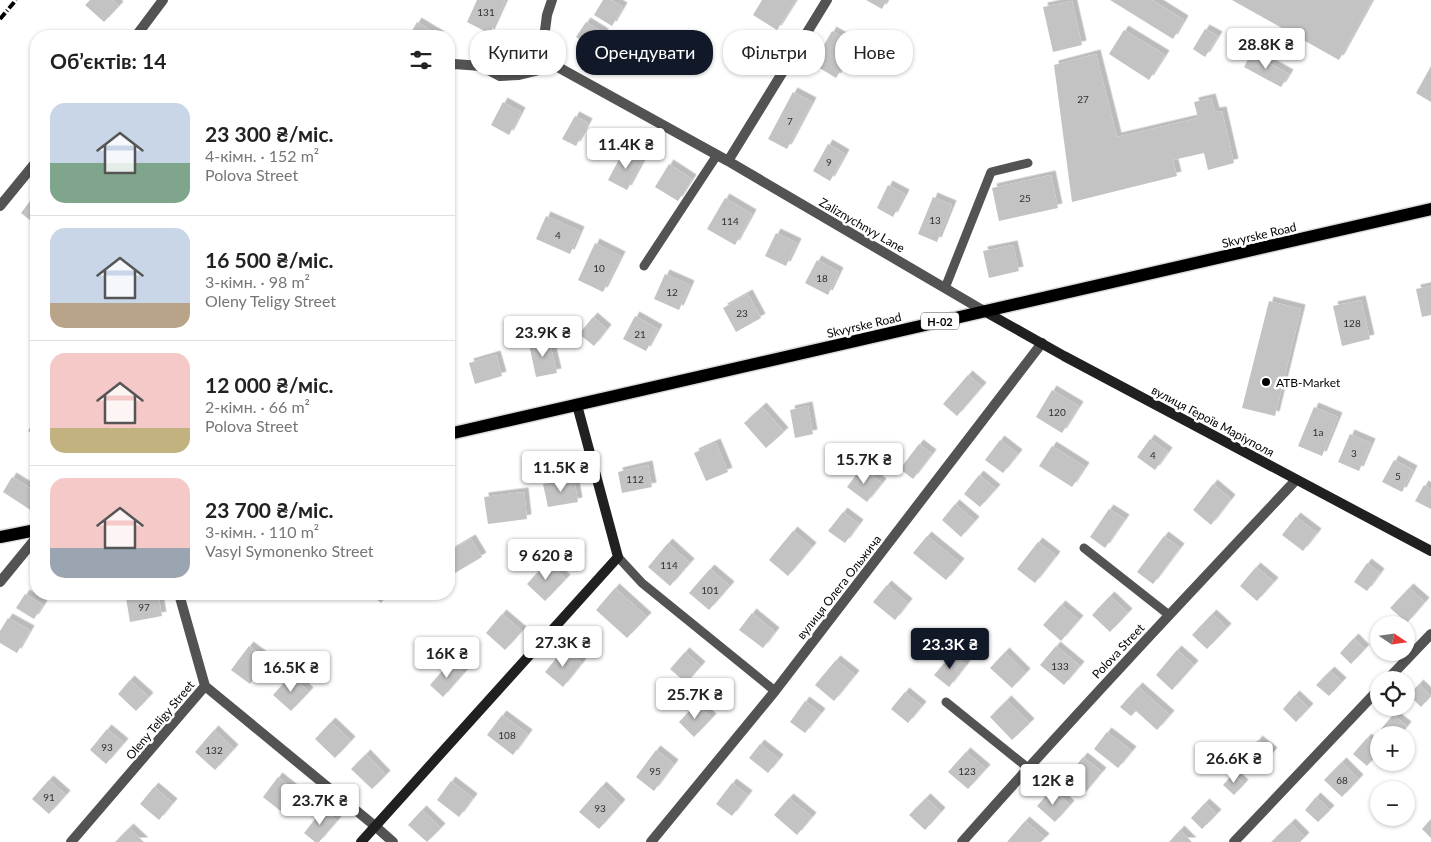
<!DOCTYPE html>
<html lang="uk">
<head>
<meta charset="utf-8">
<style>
	body { margin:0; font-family:Lato,sans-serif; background:#f2f2f2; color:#222; height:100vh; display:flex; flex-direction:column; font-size:19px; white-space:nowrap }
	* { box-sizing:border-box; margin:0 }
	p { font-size:16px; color:#767676 }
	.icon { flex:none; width:28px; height:28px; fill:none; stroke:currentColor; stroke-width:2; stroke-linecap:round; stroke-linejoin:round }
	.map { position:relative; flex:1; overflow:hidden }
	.sheet { position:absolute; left:30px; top:30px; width:425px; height:570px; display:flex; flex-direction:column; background:#fff; border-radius:20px; box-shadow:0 1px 4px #0004 }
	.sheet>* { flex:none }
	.top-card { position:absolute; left:470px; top:30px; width:475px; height:45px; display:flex; gap:10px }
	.needle { width:32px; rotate:103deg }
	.buttons { position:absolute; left:1370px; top:616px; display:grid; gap:10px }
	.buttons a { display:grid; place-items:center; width:45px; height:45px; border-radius:50%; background:#fff; box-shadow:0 1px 4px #0004; font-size:25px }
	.price { position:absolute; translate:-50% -42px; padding:0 11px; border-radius:5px; background:#fff; color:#222; font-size:16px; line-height:32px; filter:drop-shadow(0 1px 2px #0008) }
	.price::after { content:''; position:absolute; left:50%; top:30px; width:15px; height:11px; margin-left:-8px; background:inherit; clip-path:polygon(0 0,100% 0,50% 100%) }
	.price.active { background:#111827; color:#fff }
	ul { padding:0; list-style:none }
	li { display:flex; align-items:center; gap:15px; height:125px; padding:0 20px }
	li+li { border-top:1px solid #e0e0e0 }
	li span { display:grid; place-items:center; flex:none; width:140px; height:100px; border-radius:15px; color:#555 }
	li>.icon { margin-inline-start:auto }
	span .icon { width:60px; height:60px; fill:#fffc; stroke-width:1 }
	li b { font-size:21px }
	h2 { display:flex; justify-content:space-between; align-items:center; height:60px; padding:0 20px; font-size:21px }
	.pill { padding:0 18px; border-radius:20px; background:#fff; box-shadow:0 1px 4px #0004; font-size:18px; line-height:45px }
	.pill.active { background:#111827; color:#fff }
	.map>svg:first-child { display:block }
</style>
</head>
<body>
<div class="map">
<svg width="1431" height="842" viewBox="0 0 1431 842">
	<defs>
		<filter id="shadow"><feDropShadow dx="4.5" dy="-4.5" stdDeviation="0" flood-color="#0004"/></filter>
	</defs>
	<rect width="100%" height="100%" fill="#fff"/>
	<path fill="#c3c3c3" filter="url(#shadow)" d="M 90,0 L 112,0 L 119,6 L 104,22 L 85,5 Z
		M 477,0 L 503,0 L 505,1 L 490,34 L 467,22 Z
		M 603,0 L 611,0 L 623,7 L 612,26 L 594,15 Z
		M 762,0 L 796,0 L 777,30 L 753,15 Z
		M 866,0 L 887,0 L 882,9 Z
		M 1110,0 L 1152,0 L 1184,20 L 1173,39 Z
		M 1232,0 L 1372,0 L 1339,60 Z
		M 1072,1 L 1082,45 L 1053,52 L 1043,7 Z
		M 417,22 L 440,36 L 409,36 Z
		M 586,22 L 604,33 L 595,49 L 576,37 Z
		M 1205,29 L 1218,36 L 1205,57 L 1193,49 Z
		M 1124,30 L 1165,55 L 1149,80 L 1109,54 Z
		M 832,31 L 856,45 L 836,78 L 813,64 Z
		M 1251,53 L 1289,74 L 1281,87 L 1244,67 Z
		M 1096,54 L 1117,137 L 1198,118 L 1194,102 L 1211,98 L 1215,112 L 1222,111 L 1234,163 L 1208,170 L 1204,153 L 1173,160 L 1177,176 L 1072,202 L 1054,65 Z
		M 1431,66 L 1431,102 L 1416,93 Z
		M 793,92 L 812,102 L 787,149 L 768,139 Z
		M 503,102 L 521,112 L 509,135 L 491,125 Z
		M 575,116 L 588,123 L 576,146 L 562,139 Z
		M 828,144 L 845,154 L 830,181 L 813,171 Z
		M 624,150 L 643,160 L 627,190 L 608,180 Z
		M 669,164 L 692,179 L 678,201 L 655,187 Z
		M 1051,175 L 1058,208 L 999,221 L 992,188 Z
		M 888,185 L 905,194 L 893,217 L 877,208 Z
		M 36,193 L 36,225 L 21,213 Z
		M 933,197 L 952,205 L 937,242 L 918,234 Z
		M 725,198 L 752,214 L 735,245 L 707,229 Z
		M 546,216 L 580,231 L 570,254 L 536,239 Z
		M 776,233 L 797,243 L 786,266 L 765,256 Z
		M 595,243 L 621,256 L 603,292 L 578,280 Z
		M 1013,245 L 1019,271 L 989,278 L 983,251 Z
		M 817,260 L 839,272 L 828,295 L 805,283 Z
		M 665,274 L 690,285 L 679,310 L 654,299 Z
		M 1431,286 L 1431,315 L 1422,317 L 1416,289 Z
		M 748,294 L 761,318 L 736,332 L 723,308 Z
		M 1361,300 L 1370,339 L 1342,346 L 1333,306 Z
		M 1269,301 L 1301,309 L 1275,416 L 1242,408 Z
		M 635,316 L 658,329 L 646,351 L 623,339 Z
		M 593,317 L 607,329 L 594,346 L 579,334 Z
		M 549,339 L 557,373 L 536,377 L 529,344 Z
		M 496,355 L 502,376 L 475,384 L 469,363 Z
		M 968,375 L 982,387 L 957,416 L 943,404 Z
		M 1052,390 L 1079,406 L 1062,433 L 1036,417 Z
		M 808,406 L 813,434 L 795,438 L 790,410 Z
		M 762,407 L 784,432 L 766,448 L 744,423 Z
		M 1314,407 L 1338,417 L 1322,456 L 1298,446 Z
		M 36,416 L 36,436 L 28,431 Z
		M 1350,434 L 1371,443 L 1359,471 L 1338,462 Z
		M 1150,439 L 1168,452 L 1155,470 L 1137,457 Z
		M 1000,440 L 1018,454 L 1003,473 L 985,460 Z
		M 716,443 L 728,472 L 706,481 L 694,453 Z
		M 919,444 L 932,454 L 913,479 L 900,469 Z
		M 1052,446 L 1085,467 L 1072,487 L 1039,466 Z
		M 1394,460 L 1413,470 L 1402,492 L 1382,482 Z
		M 648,465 L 652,487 L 622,493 L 618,472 Z
		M 862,467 L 882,483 L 867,502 L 847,487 Z
		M 979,475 L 996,489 L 980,507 L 964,494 Z
		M 12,477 L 36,492 L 36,504 L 32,511 L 3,492 Z
		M 574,479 L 578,502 L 548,507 L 543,484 Z
		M 1213,484 L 1231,499 L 1211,525 L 1193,510 Z
		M 1424,485 L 1431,489 L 1431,509 L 1415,501 Z
		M 524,492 L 527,519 L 488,524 L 484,497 Z
		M 955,504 L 975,521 L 961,537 L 942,520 Z
		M 1109,509 L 1125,519 L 1105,548 L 1090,537 Z
		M 843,512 L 859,524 L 845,543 L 828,531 Z
		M 1296,517 L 1317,533 L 1303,551 L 1282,535 Z
		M 793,531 L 812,547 L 788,576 L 769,560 Z
		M 927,536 L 960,563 L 946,580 L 913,553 Z
		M 1164,536 L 1180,548 L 1153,584 L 1137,572 Z
		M 471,539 L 482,557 L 455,573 L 449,563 L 449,552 Z
		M 1038,542 L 1056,556 L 1035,583 L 1017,569 Z
		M 668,543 L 690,563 L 670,586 L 648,567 Z
		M 547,562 L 566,579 L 545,601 L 527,584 Z
		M 1367,563 L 1380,573 L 1367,591 L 1354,582 Z
		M 1256,567 L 1274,582 L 1257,601 L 1240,586 Z
		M 710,569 L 730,586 L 709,610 L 689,593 Z
		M 887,585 L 908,603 L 895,620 L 873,602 Z
		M 615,588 L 647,617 L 627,638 L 596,610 Z
		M 1409,588 L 1425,602 L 1407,623 L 1390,608 Z
		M 25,594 L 43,605 L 34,619 L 16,608 Z
		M 147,594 L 158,594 L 162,616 L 130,622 L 126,598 Z
		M 370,594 L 389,594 L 381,603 Z
		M 1110,596 L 1128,613 L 1110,632 L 1092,615 Z
		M 1061,605 L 1079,620 L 1061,641 L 1043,625 Z
		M 752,613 L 775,632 L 763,648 L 739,630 Z
		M 502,614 L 522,631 L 505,650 L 486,633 Z
		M 1212,614 L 1227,628 L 1207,649 L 1192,635 Z
		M 8,618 L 30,630 L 17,653 L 0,643 L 0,631 Z
		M 1354,638 L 1365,649 L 1351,664 L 1340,653 Z
		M 249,646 L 268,660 L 250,684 L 231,670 Z
		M 1056,646 L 1080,666 L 1064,685 L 1040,665 Z
		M 564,649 L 582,663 L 563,687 L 545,672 Z
		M 1177,650 L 1194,665 L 1172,690 L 1156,675 Z
		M 685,652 L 701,666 L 686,683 L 670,669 Z
		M 1005,652 L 1026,673 L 1012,688 L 990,668 Z
		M 952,654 L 966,665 L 949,687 L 934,675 Z
		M 836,660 L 855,675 L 834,701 L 815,685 Z
		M 451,661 L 464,673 L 443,697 L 430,685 Z
		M 1330,671 L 1342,682 L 1329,696 L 1316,685 Z
		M 291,675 L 309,692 L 291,711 L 273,695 Z
		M 130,680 L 149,697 L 136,711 L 118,694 Z
		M 1419,684 L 1431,696 L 1421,707 L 1409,695 Z
		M 1138,687 L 1170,715 L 1157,730 L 1136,711 L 1131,716 L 1120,707 Z
		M 905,692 L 922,706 L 908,723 L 891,709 Z
		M 1295,695 L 1309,708 L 1296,722 L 1283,709 Z
		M 1007,700 L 1030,723 L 1012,740 L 990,717 Z
		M 805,701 L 821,713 L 805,733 L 790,722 Z
		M 696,704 L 712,718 L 694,737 L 679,722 Z
		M 502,715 L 528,734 L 513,755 L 487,735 Z
		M 1393,715 L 1407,726 L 1400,735 L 1388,735 L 1381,729 Z
		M 331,722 L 351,741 L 335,758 L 315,739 Z
		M 107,729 L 124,743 L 106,764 L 90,750 Z
		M 214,730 L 234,749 L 215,770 L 195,752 Z
		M 1107,732 L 1132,751 L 1118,768 L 1094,749 Z
		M 1367,738 L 1379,748 L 1379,752 L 1367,766 L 1353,754 Z
		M 1258,740 L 1273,752 L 1261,766 L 1247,755 Z
		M 760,744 L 779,759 L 768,773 L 749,758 Z
		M 656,750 L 674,764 L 654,791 L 636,777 Z
		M 966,752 L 986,769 L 968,789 L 948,772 Z
		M 366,754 L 386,775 L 372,789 L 351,769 Z
		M 1083,757 L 1102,772 L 1082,796 L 1064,781 Z
		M 1342,762 L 1359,779 L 1342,797 L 1324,780 Z
		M 1233,774 L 1244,784 L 1234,795 L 1223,785 Z
		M 278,777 L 298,793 L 283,813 L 263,797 Z
		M 49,780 L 66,795 L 49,814 L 32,799 Z
		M 451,781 L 473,798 L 459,817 L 437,800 Z
		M 732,783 L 748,795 L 732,816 L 716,804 Z
		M 602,786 L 621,804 L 599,829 L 579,812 Z
		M 154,787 L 173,803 L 159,820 L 140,804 Z
		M 1052,789 L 1070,805 L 1055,822 L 1037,806 Z
		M 1316,797 L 1330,810 L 1318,822 L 1305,810 Z
		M 789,798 L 812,817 L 797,835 L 774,815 Z
		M 926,798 L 941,812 L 925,830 L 909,815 Z
		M 1205,803 L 1217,814 L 1202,829 L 1191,818 Z
		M 323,809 L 337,821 L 319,842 L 315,842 L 304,833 Z
		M 422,810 L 441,828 L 427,842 L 408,825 Z
		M 1431,819 L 1431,838 L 1422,829 Z
		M 1025,821 L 1045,838 L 1041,842 L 1007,842 Z
		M 1291,823 L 1305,837 L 1300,842 L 1271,842 Z
		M 129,828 L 144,842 L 115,842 Z
		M 1180,830 L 1192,842 L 1169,842 Z"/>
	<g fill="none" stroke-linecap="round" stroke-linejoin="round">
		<g stroke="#dbdbdb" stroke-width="15">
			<path id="primary" d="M 449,434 L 1431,209
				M 0,537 L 36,530"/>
		</g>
		<path stroke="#535353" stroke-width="9" d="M 644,266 L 717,155
			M 945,288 L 991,172 L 1028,163
			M 1084,548 L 1169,615
			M 618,557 L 642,583 L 775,691
			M 946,702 L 1028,768"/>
		<path stroke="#535353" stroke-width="10" d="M 552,0 L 547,15 L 543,46 L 556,66 L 728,161 L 984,311
			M 136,36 L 163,0
			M 449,68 L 454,64 L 481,66 L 500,76 L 519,75 L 556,66
			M 728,161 L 827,0
			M 0,206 L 36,162
			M 0,582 L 36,538
			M 1387,680 L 1431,634
			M 205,686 L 375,826 L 393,842
			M 71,842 L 205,686 L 179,594
			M 651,842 L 775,691 L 1042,343
			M 962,842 C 1071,719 1184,599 1296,480
			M 1234,842 L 1379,689"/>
		<path stroke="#202020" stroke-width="10" d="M 984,311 L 1064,356 L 1431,551
			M 361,842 L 618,557 L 577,405"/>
		<use href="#primary" stroke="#000" stroke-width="12"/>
		<path stroke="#000" stroke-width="4" stroke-dasharray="8 2.5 1 2.5" stroke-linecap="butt" d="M 0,19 L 16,0"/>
	</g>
	<circle fill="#000" stroke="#fff" stroke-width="2" cx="1266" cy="382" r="5"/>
	<g text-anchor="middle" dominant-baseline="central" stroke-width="5" stroke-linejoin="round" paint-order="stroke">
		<g font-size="10" fill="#313131">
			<text x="486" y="12">131</text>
			<text x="1083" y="99">27</text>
			<text x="790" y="121">7</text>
			<text x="829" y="162">9</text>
			<text x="1025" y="198">25</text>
			<text x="935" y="220">13</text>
			<text x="730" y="221">114</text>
			<text x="558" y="235">4</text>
			<text x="599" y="268">10</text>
			<text x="822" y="278">18</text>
			<text x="672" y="292">12</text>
			<text x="742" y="313">23</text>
			<text x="1352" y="323">128</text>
			<text x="640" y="334">21</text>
			<text x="1057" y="412">120</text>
			<text x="1318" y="432">1а</text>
			<text x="1354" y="453">3</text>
			<text x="1153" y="455">4</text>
			<text x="1398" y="476">5</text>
			<text x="635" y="479">112</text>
			<text x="669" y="565">114</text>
			<text x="710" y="590">101</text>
			<text x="144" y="607">97</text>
			<text x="1060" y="666">133</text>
			<text x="507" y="735">108</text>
			<text x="107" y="747">93</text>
			<text x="214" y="750">132</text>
			<text x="655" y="771">95</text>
			<text x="967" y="771">123</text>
			<text x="1342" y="780">68</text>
			<text x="49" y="797">91</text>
			<text x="600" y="808">93</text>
		</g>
		<rect fill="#fff" stroke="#4c4c4c" stroke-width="1" x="921" y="312.5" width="38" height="17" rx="4"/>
		<g font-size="11" font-weight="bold" fill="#000">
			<text x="940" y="321">Н-02</text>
		</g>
		<g font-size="12" fill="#000" stroke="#fff">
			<text transform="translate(862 225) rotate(30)">Zaliznychnyy Lane</text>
			<text transform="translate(1259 235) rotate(-13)">Skvyrske Road</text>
			<text transform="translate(864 325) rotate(-13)">Skvyrske Road</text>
			<text transform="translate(1213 421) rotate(28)">вулиця Героїв Маріуполя</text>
			<text transform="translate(839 587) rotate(-52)">вулиця Олега Ольжича</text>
			<text transform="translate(1118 651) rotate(-47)">Polova Street</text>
			<text transform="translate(160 720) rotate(-50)">Oleny Teligy Street</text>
		</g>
		<g font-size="12" fill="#000" stroke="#fff" text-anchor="start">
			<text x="1276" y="382">ATB-Market</text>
		</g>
	</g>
</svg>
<div class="buttons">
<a><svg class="needle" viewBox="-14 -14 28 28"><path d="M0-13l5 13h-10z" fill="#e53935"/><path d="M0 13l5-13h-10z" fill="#767676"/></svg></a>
<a><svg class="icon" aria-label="locate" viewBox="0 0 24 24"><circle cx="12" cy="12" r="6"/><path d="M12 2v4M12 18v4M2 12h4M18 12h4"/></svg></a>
<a>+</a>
<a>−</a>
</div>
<b class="price" style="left:1266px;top:70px">28.8K ₴</b>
<b class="price" style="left:626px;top:170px">11.4K ₴</b>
<b class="price" style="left:543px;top:358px">23.9K ₴</b>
<b class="price" style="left:864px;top:485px">15.7K ₴</b>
<b class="price" style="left:561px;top:493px">11.5K ₴</b>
<b class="price" style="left:546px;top:581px">9 620 ₴</b>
<b class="price" style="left:563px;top:668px">27.3K ₴</b>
<b class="price active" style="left:950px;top:670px">23.3K ₴</b>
<b class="price" style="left:447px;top:679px">16K ₴</b>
<b class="price" style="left:291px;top:693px">16.5K ₴</b>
<b class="price" style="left:695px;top:720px">25.7K ₴</b>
<b class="price" style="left:1234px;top:784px">26.6K ₴</b>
<b class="price" style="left:1053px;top:806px">12K ₴</b>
<b class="price" style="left:320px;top:826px">23.7K ₴</b>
<div class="top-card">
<a class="pill">Купити</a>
<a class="pill active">Орендувати</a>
<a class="pill">Фільтри</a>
<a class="pill">Нове</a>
</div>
<section class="sheet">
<h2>Об’єктів: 14<svg class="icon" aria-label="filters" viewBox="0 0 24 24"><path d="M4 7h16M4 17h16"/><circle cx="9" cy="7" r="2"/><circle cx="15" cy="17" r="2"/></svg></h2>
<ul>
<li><span style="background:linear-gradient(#c9d6e8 60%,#7fa58c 0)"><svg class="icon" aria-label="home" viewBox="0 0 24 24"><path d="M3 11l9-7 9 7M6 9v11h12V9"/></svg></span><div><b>23 300 ₴/міс.</b><p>4-кімн. · 152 m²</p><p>Polova Street</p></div></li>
<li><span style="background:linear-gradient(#c9d6e8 75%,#b9a48a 0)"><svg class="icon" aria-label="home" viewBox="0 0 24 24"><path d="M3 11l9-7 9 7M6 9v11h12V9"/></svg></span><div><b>16 500 ₴/міс.</b><p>3-кімн. · 98 m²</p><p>Oleny Teligy Street</p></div></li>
<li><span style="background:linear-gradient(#f6c9c9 75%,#c2b280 0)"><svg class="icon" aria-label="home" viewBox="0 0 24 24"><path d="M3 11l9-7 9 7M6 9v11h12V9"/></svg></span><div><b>12 000 ₴/міс.</b><p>2-кімн. · 66 m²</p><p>Polova Street</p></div></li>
<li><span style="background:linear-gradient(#f6c9c9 70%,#9aa5b1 0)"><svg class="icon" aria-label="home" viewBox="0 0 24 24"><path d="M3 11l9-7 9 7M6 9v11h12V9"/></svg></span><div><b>23 700 ₴/міс.</b><p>3-кімн. · 110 m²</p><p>Vasyl Symonenko Street</p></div></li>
</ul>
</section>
</div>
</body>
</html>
